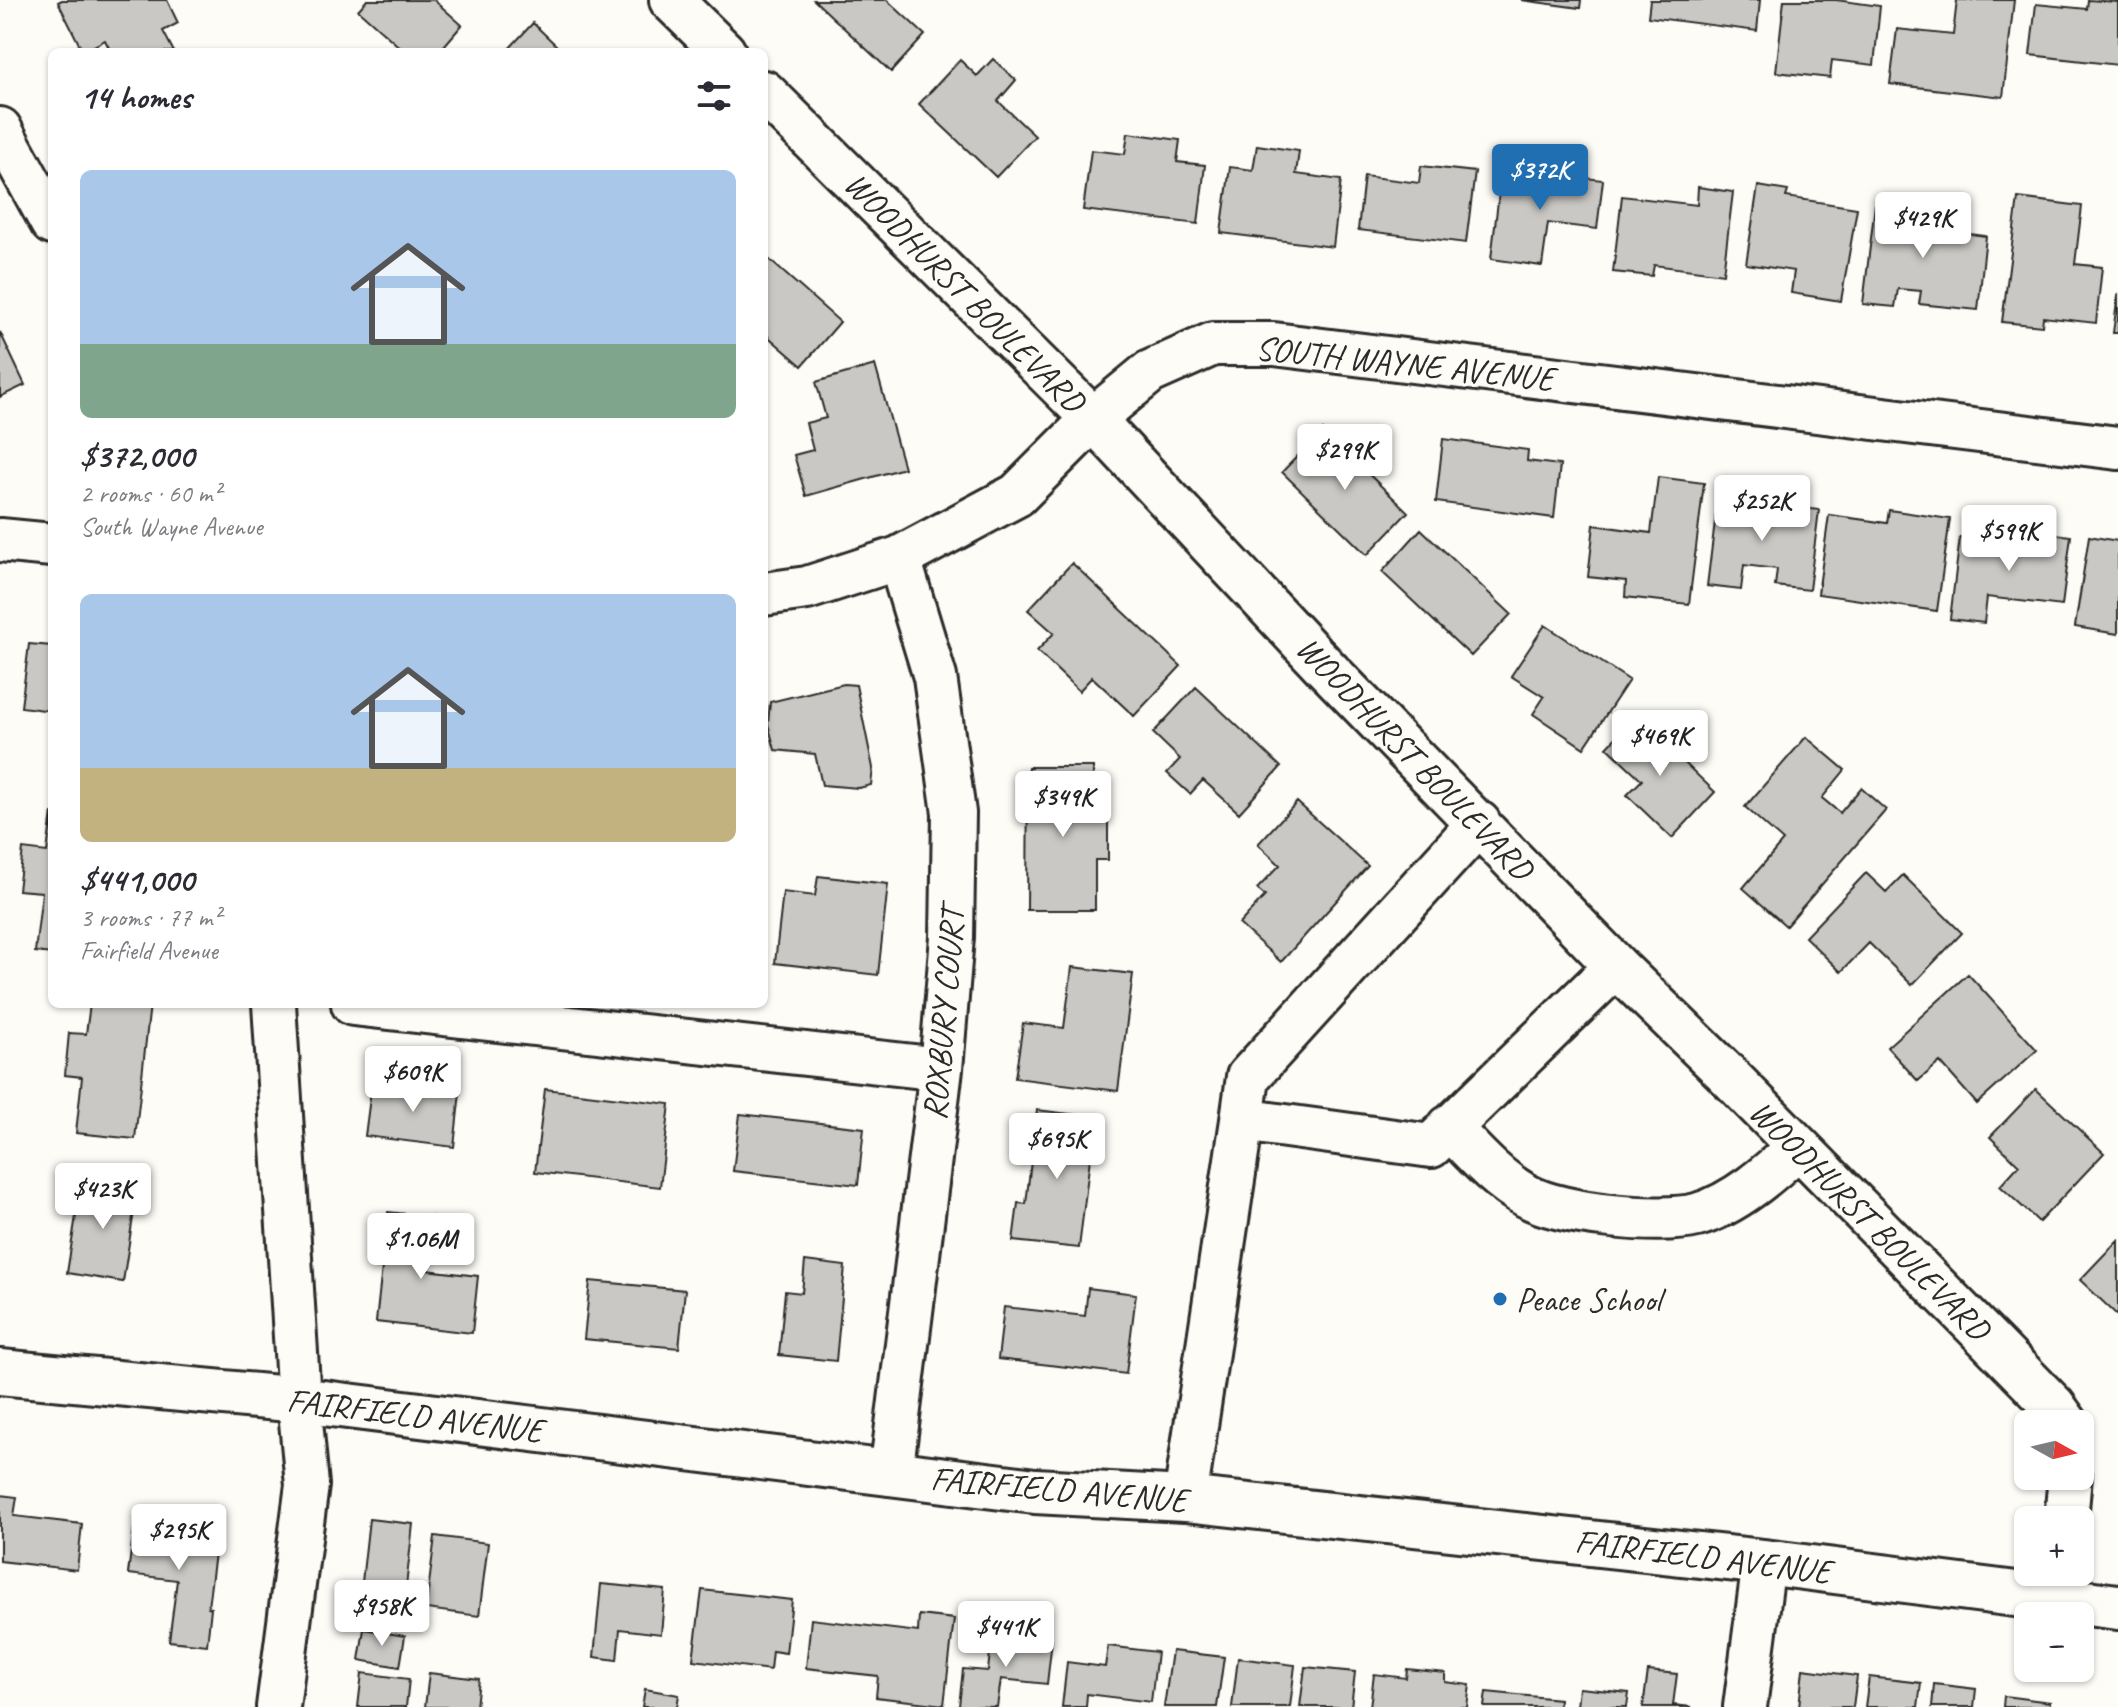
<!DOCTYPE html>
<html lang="en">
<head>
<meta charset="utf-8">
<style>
	body { margin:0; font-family:Caveat,sans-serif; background:#f2f2f3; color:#2b2b33; height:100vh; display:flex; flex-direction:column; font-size:30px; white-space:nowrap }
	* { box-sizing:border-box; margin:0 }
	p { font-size:26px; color:#7c7c81 }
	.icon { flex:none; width:44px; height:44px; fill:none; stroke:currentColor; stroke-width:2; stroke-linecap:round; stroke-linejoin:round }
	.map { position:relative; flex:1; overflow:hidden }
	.panel { position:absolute; left:48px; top:48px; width:720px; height:960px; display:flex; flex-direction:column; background:#fff; border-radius:12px; box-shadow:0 2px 6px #0004 }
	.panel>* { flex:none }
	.needle { width:52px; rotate:98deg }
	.buttons { position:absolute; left:2014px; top:1410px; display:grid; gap:16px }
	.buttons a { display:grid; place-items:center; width:80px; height:80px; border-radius:12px; background:#fff; box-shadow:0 2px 6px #0004; font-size:40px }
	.price { position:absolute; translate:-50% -68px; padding:0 18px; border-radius:8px; background:#fff; color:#222; font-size:26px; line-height:52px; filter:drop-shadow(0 2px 4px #0008) }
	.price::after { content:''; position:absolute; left:50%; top:48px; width:24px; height:18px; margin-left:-12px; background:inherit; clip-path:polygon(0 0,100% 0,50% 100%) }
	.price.on { background:#1f6fb2; color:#fff }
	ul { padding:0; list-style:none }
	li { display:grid; align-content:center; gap:16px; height:424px; padding:0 32px }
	li span { display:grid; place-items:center; height:248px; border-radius:12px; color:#555 }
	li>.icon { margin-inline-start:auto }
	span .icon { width:144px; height:144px; fill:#fffc; stroke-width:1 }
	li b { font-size:34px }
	h2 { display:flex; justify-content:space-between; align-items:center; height:96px; padding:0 32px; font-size:34px }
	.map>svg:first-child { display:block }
</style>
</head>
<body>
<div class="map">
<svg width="2118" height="1707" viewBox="0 0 2118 1707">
	<rect width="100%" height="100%" fill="#fdfcf7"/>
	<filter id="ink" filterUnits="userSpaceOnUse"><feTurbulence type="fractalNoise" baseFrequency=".0125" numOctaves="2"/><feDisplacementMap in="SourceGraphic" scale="16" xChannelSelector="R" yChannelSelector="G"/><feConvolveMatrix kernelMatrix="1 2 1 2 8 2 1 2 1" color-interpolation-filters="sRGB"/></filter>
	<g filter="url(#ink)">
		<path fill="#c9c8c4" stroke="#2b2b2b" stroke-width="2" d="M 62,0 L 167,0 L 178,23 L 163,31 L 174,52 L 111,52 L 105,40 L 83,52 L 58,2 Z
			M 367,0 L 434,0 L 462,25 L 439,52 L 405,52 L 358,10 Z
			M 814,0 L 887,0 L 925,35 L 891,72 Z
			M 1521,0 L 1581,0 L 1580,8 Z
			M 1650,0 L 1760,0 L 1757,31 L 1648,17 Z
			M 1784,0 L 1836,0 L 1880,6 L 1874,65 L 1832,60 L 1830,78 L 1776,72 Z
			M 1957,0 L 2014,0 L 2003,97 L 1890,84 L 1897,29 L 1953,35 Z
			M 2088,0 L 2118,2 L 2118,65 L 2030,55 L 2036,4 L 2087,9 Z
			M 533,23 L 563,52 L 506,52 Z
			M 993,59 L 1016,80 L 998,101 L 1035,136 L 996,177 L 919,104 L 960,60 L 977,76 Z
			M 1128,133 L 1180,140 L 1177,162 L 1205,165 L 1198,224 L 1083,210 L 1091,150 L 1125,154 Z
			M 1257,145 L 1299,151 L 1296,174 L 1341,180 L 1333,247 L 1221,233 L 1230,167 L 1253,170 Z
			M 1421,166 L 1475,172 L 1466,243 L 1358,230 L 1364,176 L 1419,183 Z
			M 1502,168 L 1603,180 L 1597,229 L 1548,223 L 1542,266 L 1491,259 Z
			M 1758,186 L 1788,191 L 1786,197 L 1857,208 L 1841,301 L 1791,293 L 1794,271 L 1746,264 Z
			M 1698,187 L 1733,192 L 1723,274 L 1654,265 L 1652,276 L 1613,272 L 1622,196 L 1697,205 Z
			M 2018,198 L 2082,206 L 2075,264 L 2102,267 L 2096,323 L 2043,317 L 2042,326 L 2002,322 Z
			M 1875,205 L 1956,215 L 1954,232 L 1986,236 L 1978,310 L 1919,304 L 1921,291 L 1898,289 L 1895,307 L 1863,304 Z
			M 764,255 L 840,322 L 802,366 L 764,333 Z
			M 2118,294 L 2118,333 L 2113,333 Z
			M 0,332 L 25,385 L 0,397 Z
			M 875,365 L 904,468 L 806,496 L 794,455 L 813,450 L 806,423 L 826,418 L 816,382 Z
			M 1323,430 L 1408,512 L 1367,555 L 1282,472 Z
			M 1443,439 L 1528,450 L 1527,461 L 1560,465 L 1554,518 L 1436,502 Z
			M 1658,477 L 1704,483 L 1689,604 L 1625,597 L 1626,581 L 1588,577 L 1594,525 L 1651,533 Z
			M 1718,497 L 1819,510 L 1809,590 L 1775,586 L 1777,569 L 1744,565 L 1741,590 L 1707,586 Z
			M 1889,510 L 1950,519 L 1937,611 L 1818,594 L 1829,515 L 1887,523 Z
			M 1421,529 L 1511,614 L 1471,656 L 1382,572 Z
			M 2026,530 L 2071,536 L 2062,606 L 1987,597 L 1984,623 L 1950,619 L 1960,537 L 2025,545 Z
			M 2089,536 L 2118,541 L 2118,634 L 2075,627 Z
			M 1072,563 L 1181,666 L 1134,716 L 1092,677 L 1079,691 L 1037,651 L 1054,633 L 1028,610 Z
			M 1545,625 L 1629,680 L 1584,748 L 1533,714 L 1544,697 L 1511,676 Z
			M 29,644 L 52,646 L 52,711 L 21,707 Z
			M 844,684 L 856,685 L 873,768 L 871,785 L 859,788 L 822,785 L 815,754 L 775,750 L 768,724 L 770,702 Z
			M 1196,687 L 1281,767 L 1239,813 L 1203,780 L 1190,794 L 1167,773 L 1180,759 L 1153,733 Z
			M 1636,716 L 1715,792 L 1672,838 L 1627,795 L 1642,780 L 1607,747 Z
			M 1806,737 L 1845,770 L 1822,798 L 1840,813 L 1861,788 L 1886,810 L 1786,926 L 1743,888 L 1783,841 L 1745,807 Z
			M 1028,767 L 1093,767 L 1093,817 L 1108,817 L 1108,860 L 1095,860 L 1095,910 L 1027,910 Z
			M 1297,802 L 1368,866 L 1281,962 L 1239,924 L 1265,896 L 1257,889 L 1280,865 L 1258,844 Z
			M 52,812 L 52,954 L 35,952 L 42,892 L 18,890 L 23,849 L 47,852 Z
			M 1866,873 L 1886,892 L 1903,875 L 1962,933 L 1912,985 L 1869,943 L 1841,972 L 1805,937 Z
			M 818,876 L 888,884 L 878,975 L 775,963 L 783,892 L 815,896 Z
			M 1072,967 L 1133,974 L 1118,1091 L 1015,1078 L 1023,1023 L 1064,1028 Z
			M 1968,974 L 2037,1050 L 1977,1104 L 1940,1062 L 1918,1081 L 1887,1047 Z
			M 90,1004 L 150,1004 L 135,1139 L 76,1133 L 82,1077 L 65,1075 L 69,1033 L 86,1034 Z
			M 372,1082 L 460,1092 L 454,1147 L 365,1136 Z
			M 545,1089 L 670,1104 L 660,1187 L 535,1172 Z
			M 2036,1089 L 2104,1153 L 2039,1222 L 2000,1186 L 2019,1165 L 1990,1137 Z
			M 1037,1110 L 1095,1117 L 1079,1248 L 1013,1241 L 1018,1203 L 1026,1204 Z
			M 740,1114 L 864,1128 L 858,1185 L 733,1171 Z
			M 92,1178 L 138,1185 L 123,1282 L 67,1273 L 78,1203 L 87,1204 Z
			M 388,1212 L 433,1217 L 427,1270 L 478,1276 L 472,1333 L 376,1322 Z
			M 2118,1240 L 2118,1316 L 2080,1280 Z
			M 805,1261 L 845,1266 L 836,1361 L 779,1355 L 785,1291 L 802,1293 Z
			M 590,1281 L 685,1290 L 679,1348 L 584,1339 Z
			M 1088,1288 L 1136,1294 L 1126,1374 L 998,1359 L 1004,1307 L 1085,1316 Z
			M 0,1495 L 17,1497 L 14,1516 L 82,1524 L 77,1570 L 0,1561 Z
			M 135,1519 L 218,1530 L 208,1607 L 211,1608 L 207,1645 L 169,1641 L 177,1580 L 128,1574 Z
			M 369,1519 L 413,1524 L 405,1596 L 361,1591 Z
			M 435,1536 L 488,1543 L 479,1616 L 426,1609 Z
			M 601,1584 L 665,1590 L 661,1634 L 620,1629 L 617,1660 L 594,1657 Z
			M 702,1590 L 792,1600 L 786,1653 L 772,1651 L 770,1670 L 693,1660 Z
			M 919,1615 L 954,1619 L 944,1705 L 876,1697 L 878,1676 L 806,1668 L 811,1619 L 918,1632 Z
			M 364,1629 L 405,1636 L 400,1667 L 359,1660 Z
			M 992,1633 L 1052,1640 L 1047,1684 L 1001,1679 L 997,1707 L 959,1706 L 963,1669 L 988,1671 Z
			M 1108,1646 L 1157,1652 L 1151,1702 L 1087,1694 L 1086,1707 L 1062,1707 L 1067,1662 L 1105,1667 Z
			M 1172,1651 L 1224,1657 L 1217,1707 L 1164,1707 Z
			M 1238,1658 L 1295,1665 L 1290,1707 L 1232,1707 Z
			M 1305,1667 L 1355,1672 L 1351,1707 L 1300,1707 Z
			M 1407,1669 L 1445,1673 L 1445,1682 L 1470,1685 L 1467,1707 L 1370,1707 L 1374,1674 L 1406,1678 Z
			M 1803,1669 L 1857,1676 L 1853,1707 L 1799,1707 Z
			M 1648,1671 L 1677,1674 L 1673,1705 L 1692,1707 L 1643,1707 Z
			M 362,1673 L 409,1679 L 406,1707 L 358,1707 Z
			M 429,1673 L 479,1679 L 476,1707 L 425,1707 Z
			M 1869,1677 L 1921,1683 L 1918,1707 L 1865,1707 Z
			M 1934,1684 L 1976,1689 L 1974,1707 L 1932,1707 Z
			M 1579,1688 L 1629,1693 L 1627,1707 L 1577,1707 Z
			M 645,1689 L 679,1695 L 677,1707 L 642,1707 Z
			M 1486,1692 L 1559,1699 L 1558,1707 L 1484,1707 Z
			M 2004,1696 L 2050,1702 L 2050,1707 L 2003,1707 Z"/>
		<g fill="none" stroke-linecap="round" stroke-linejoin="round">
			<g stroke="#2b2b2b" stroke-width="48">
				<path id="minor" d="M 671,0 L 724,52
					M 764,92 L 1093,419 L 1324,666 L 1616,966 L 1723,1070 L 2054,1406 L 2067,1424
					M 0,129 L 52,223
					M 0,540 L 52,545
					M 764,594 L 807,588 L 899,558 L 1017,495 L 1093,419 L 1150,372 L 1213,344 L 1274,344 L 2118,448
					M 274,1004 L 299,1400 L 307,1485 L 278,1707
					M 353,1004 L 941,1069
					M 1242,1120 L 1248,1077 L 1479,823
					M 1449,1127 C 1473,1152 1497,1180 1527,1196 C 1561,1215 1660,1224 1697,1215 C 1735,1204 1770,1173 1798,1147
					M 891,1474 L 941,1069 L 952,937 L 954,813 L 935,677 L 899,558
					M 1185,1499 L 1242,1120 L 1431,1146 L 1616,966
					M 2066,1520 L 2070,1476
					M 1745,1707 L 1764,1562"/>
			</g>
			<g stroke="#2b2b2b" stroke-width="50">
				<path id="major" d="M 0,1372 L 299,1400 L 1035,1491 L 1185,1499 L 1764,1562 L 2118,1607"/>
			</g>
			<use href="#minor" stroke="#fdfcf7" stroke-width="42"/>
			<use href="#major" stroke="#fdfcf7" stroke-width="44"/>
		</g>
	</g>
	<circle fill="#1f6fb2" stroke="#fdfcf7" stroke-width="3" cx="1500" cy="1299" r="8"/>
	<g text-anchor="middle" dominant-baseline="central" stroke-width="6" stroke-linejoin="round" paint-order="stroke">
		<g font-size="34" fill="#2b2b2b" stroke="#fdfcf7">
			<text transform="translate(965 292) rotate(45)">WOODHURST BOULEVARD</text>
			<text transform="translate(1405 363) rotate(6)">SOUTH WAYNE AVENUE</text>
			<text transform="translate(1415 758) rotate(46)">WOODHURST BOULEVARD</text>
			<text transform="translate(943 1014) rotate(-85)">ROXBURY COURT</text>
			<text transform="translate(1870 1220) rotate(45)">WOODHURST BOULEVARD</text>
			<text transform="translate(415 1415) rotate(7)">FAIRFIELD AVENUE</text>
			<text transform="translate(1059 1489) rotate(5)">FAIRFIELD AVENUE</text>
			<text transform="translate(1703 1556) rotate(7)">FAIRFIELD AVENUE</text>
		</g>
		<g font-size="34" fill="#2b2b2b" stroke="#fdfcf7" text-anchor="start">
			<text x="1516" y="1299">Peace School</text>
		</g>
	</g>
</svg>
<div class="buttons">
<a><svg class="needle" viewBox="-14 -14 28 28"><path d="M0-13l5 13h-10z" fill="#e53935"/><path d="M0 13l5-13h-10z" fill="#7c7c81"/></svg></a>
<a>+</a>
<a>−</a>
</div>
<b class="price on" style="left:1540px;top:212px">$372K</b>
<b class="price" style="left:1923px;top:260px">$429K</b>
<b class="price" style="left:1345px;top:492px">$299K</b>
<b class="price" style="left:1762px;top:543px">$252K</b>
<b class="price" style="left:2009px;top:573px">$599K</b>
<b class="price" style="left:1660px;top:778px">$469K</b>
<b class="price" style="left:1063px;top:839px">$349K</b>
<b class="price" style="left:413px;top:1114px">$609K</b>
<b class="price" style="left:1057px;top:1181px">$695K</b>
<b class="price" style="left:103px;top:1231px">$423K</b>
<b class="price" style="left:421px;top:1281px">$1.06M</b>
<b class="price" style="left:179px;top:1572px">$295K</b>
<b class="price" style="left:382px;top:1648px">$958K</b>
<b class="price" style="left:1006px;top:1669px">$441K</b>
<section class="panel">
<h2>14 homes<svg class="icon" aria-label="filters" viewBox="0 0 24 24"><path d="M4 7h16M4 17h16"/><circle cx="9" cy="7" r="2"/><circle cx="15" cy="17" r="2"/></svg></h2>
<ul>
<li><span style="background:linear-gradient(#a9c7e8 70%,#7fa58c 0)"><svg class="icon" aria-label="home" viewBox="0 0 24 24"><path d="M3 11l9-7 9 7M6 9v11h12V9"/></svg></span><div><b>$372,000</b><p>2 rooms · 60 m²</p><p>South Wayne Avenue</p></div></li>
<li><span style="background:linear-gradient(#a9c7e8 70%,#c2b280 0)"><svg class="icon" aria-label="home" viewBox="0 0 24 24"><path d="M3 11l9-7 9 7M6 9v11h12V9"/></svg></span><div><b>$441,000</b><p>3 rooms · 77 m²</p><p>Fairfield Avenue</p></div></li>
</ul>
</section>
</div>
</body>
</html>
